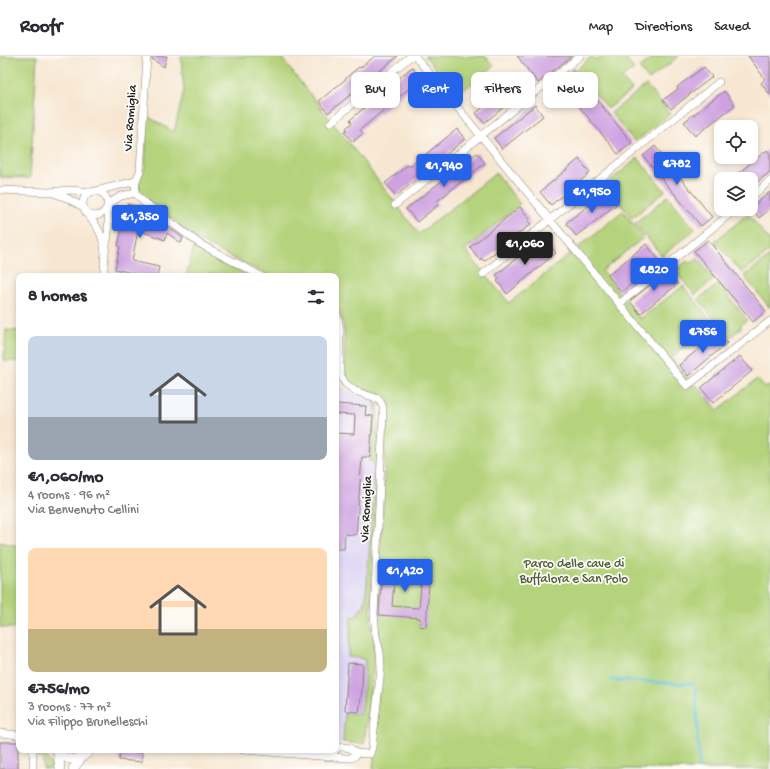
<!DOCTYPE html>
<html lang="en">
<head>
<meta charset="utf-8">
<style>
	body { margin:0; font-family:"Gochi Hand",sans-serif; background:#f7f7f7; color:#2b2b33; height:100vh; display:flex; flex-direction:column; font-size:15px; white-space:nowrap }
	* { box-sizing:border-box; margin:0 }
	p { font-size:13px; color:#7c7c81 }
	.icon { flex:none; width:22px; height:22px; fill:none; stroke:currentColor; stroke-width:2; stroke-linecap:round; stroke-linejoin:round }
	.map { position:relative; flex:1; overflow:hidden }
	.details { position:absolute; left:16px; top:217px; width:323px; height:480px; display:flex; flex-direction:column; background:#fff; border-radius:8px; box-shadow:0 2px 6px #0003 }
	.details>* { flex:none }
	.hud { position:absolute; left:351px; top:16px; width:359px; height:36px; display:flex; gap:8px }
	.tools { position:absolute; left:714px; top:64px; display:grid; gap:8px }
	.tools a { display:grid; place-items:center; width:44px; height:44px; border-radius:8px; background:#fff; box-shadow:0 2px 6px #0003; font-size:20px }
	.price { position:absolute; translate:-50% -34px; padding:0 9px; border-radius:4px; background:#2563eb; color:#fff; font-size:13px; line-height:26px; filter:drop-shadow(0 1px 2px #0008) }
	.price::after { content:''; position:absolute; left:50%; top:24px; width:12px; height:9px; margin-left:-6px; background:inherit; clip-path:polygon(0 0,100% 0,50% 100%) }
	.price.current { background:#222; color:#fff }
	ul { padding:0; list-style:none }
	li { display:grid; align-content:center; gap:8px; height:212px; padding:0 12px }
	li span { display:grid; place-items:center; height:124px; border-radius:8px; color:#555 }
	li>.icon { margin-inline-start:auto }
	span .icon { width:72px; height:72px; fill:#fffc; stroke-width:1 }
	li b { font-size:17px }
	h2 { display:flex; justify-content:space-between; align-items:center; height:48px; padding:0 12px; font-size:17px }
	.tag { padding:0 14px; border-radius:8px; background:#fff; box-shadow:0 2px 6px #0003; font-size:14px; line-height:36px }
	.tag.current { background:#2563eb; color:#fff }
	header { display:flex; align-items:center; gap:24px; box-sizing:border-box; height:56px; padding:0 20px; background:#fff; border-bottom:1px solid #e1e1e2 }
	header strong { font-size:19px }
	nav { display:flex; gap:22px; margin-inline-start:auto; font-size:14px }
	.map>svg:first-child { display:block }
</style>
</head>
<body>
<header>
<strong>Roofr</strong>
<nav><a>Map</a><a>Directions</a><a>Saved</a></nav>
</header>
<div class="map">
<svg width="770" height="713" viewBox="0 0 770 713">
	<rect width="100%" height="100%" fill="#fdfcf7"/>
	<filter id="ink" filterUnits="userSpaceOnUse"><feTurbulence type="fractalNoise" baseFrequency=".025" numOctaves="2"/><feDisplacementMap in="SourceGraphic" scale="8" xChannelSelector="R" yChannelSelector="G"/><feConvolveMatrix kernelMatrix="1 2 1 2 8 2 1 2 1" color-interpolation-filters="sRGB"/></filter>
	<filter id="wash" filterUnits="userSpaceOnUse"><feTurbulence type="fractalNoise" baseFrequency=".012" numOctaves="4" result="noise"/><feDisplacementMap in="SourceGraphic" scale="16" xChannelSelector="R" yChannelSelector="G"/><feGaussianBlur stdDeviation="0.9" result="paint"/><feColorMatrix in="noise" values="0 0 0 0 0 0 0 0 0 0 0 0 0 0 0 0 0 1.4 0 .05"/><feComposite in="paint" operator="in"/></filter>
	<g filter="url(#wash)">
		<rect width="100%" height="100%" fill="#f7e7d2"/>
		<path fill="#ded5f5" d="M 115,213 L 145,220 L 115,220 Z
			M 336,325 L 344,333 L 378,347 L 378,351 L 371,536 L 371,562 L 375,597 L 364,688 L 336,686 Z"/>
		<path fill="#b4d37b" stroke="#68784c" d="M 0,0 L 37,0 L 30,122 L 0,121 Z
			M 181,0 L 284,0 L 283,4 L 363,105 L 419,178 L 496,117 L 520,148 L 465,194 L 509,247 L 623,155 L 644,181 L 602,215 L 640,263 L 683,230 L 713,267 L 671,302 L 691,327 L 694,330 L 696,329 L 718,354 L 757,323 L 765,332 L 770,329 L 770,713 L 373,713 L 375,691 L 379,579 L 376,559 L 384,431 L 386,362 L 386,348 L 380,338 L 356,331 L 348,325 L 345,318 L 344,274 L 342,262 L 336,250 L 336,220 L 269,220 L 201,186 L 148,144 L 139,136 L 139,125 L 145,112 L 147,60 L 174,76 L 184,35 Z
			M 425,0 L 485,0 L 494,10 L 457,39 Z
			M 592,0 L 596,4 L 601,0 L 623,0 L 634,13 L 622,22 L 632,34 L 608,53 L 576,14 Z
			M 655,0 L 679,0 L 649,24 L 639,12 Z
			M 646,29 L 670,58 L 635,86 L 611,57 Z
			M 638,102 L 665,135 L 632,162 L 605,129 Z
			M 668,140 L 695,173 L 662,200 L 635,167 Z
			M 748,158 L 770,185 L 770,195 L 742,217 L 715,185 Z
			M 194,191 L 249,220 L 222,220 L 213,218 L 200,220 L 186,220 Z
			M 770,200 L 770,252 L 744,220 Z
			M 697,202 L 714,223 L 695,239 L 675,215 L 687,205 L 690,208 Z
			M 719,228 L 747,264 L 740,269 L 742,271 L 729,282 L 698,243 Z
			M 6,274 L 19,275 L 19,305 L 4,305 Z
			M 375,346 L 378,347 L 378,404 L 371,536 L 371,562 L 375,597 L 364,688 L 343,686 L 345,657 L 361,658 L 364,631 L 365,604 L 360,602 L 348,601 L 351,563 L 352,560 L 355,561 L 365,548 L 364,546 L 366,542 L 375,412 L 374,408 L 370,404 L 376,356 Z
			M 0,486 L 19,490 L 19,573 L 0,571 Z
			M 37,694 L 43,694 C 45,701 50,706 52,713 L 43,713 L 43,701 L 37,701 Z"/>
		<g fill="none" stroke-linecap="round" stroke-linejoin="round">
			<path stroke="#60c1de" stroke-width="2.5" d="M 611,624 L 693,628
				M 696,633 L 699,713"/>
		</g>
		<g id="blocks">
			<path fill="#cea1e1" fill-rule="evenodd" d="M 152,0 L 167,0 L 164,11 L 152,3 Z
				M 375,0 L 398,0 L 328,57 L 319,45 L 347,22 L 347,21 L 354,15 L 359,11 L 360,12 Z
				M 517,0 L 572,0 L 538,27 Z
				M 748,0 L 770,0 L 770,39 L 761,27 L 765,23 Z
				M 412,11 L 419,20 L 416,23 L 418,25 L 360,74 L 363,77 L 353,86 L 344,76 L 347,74 L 346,72 L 352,67 L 350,64 Z
				M 704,11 L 712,21 L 671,53 L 663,44 L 678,33 L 677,31 Z
				M 573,14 L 632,87 L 618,98 L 559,26 Z
				M 516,25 L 524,35 L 484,67 L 476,57 Z
				M 724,35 L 735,49 L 695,80 L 684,66 Z
				M 535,49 L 543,60 L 502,93 L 494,82 Z
				M 457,73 L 465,83 L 396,140 L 385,127 L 408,109 L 410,111 Z
				M 655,90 L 712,161 L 701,170 L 643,100 Z
				M 767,94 L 770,98 L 770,116 L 751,131 L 751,123 L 731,123 Z
				M 477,97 L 485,107 L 436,146 L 438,149 L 417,166 L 406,153 Z
				M 579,103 L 590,117 L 551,149 L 540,136 Z
				M 607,135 L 617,148 L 576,180 L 566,167 Z
				M 770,136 L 770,153 L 759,162 L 751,151 Z
				M 127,148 L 142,151 L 183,182 L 181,187 L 167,177 L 165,184 L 138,174 L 132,205 L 159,211 L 157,220 L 145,220 L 115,213 L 120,191 L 118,190 Z
				M 520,151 L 530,163 L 528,165 L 531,168 L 484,205 L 481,202 L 480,204 L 470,191 Z
				M 542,182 L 545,187 L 547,186 L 556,197 L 507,238 L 497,225 L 499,223 L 496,219 Z
				M 708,184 L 766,255 L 753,266 L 694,195 Z
				M 646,188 L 660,205 L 621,236 L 608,219 Z
				M 668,215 L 678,228 L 640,258 L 630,245 Z
				M 718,277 L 727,287 L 688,320 L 679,309 Z
				M 740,300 L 752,315 L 713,347 L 701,332 Z
				M 336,348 L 366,350 L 365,359 L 373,360 L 370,401 L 362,401 L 356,479 L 345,478 L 344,493 L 336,493 L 336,377 L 354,378 L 355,359 L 336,358 Z
				M 382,511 L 430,514 L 426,571 L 419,570 L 420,562 L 379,559 ZM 394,527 L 421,529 L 419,552 L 392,550 Z
				M 348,607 L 363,608 L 362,634 L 359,656 L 345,655 Z
				M 0,686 L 18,686 L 18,713 L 0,713 Z
				M 120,696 L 142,697 L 142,706 L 119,704 Z"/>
		</g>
	</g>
	<g filter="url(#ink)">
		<use href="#blocks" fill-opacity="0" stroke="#8a8277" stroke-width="1"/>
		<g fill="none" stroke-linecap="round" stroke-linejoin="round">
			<g stroke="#8a8277" stroke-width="8">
				<path id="minor" d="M 147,0 L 140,115 L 136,125 L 135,137 L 145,147 L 200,188 L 261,220
					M 415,0 L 687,330 L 770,265
					M 330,67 L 411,0
					M 0,134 L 49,136 L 70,134 L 91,136
					M 96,135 L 136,125
					M 53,137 L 67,142 L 83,151
					M 751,141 L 770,125
					M 108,148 L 121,140 L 135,137
					M 395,149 L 580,0
					M 88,158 C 96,162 103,159 107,151
					M 483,218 L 719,26
					M 104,220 C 104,212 104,204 105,196 C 106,189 108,182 108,174 C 109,167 108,160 108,153 C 107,150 108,147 107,144 C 103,130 82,134 83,148 C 83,156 93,164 97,171 C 102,179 104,188 105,197
					M 619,248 L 736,153
					M 336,257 L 338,262 L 340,274 L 340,318 L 345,327 L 355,335 L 379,343 L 383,351 L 383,362 L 374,558 L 376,580 L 380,596 L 381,612 L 372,691 L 370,698 L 355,697
					M 0,677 L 19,679
					M 336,691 C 343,691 352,690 355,697
					M 33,694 L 33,713
					M 243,694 L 345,702 L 351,702 L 355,700 L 355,697
					M 322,696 L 330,696 L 335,695 L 336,694"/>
			</g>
			<g stroke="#8a8277" stroke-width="10">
				<path id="tertiary" d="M 56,694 C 66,706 80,706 90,694
					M 58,696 L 60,713
					M 73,713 L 81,702"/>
			</g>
			<use href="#minor" stroke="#fff" stroke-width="7"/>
			<use href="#tertiary" stroke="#fff" stroke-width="9"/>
		</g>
	</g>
	<g text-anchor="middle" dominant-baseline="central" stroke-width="3.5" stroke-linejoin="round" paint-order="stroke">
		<g font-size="13" fill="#1c1c1c" stroke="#fdfcf7">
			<text transform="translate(131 62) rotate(-86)">Via Romiglia</text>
			<text transform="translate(367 453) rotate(-87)">Via Romiglia</text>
		</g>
		<g font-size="13" fill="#515c3d" stroke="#fdfcf7">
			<text x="574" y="508">Parco delle cave di<tspan x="574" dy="15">Buffalora e San Polo</tspan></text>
		</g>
	</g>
</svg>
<div class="tools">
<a><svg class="icon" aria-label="locate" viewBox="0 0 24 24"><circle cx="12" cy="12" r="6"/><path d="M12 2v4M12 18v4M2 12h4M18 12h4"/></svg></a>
<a><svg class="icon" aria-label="layers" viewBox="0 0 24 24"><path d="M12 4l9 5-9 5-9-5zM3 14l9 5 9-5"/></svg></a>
</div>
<b class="price" style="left:677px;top:130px">€782</b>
<b class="price" style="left:444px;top:132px">€1,940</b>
<b class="price" style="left:592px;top:158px">€1,950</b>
<b class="price" style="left:140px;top:183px">€1,350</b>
<b class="price current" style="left:525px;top:210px">€1,060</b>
<b class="price" style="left:654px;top:236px">€820</b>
<b class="price" style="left:703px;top:298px">€756</b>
<b class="price" style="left:405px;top:537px">€1,420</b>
<div class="hud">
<a class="tag">Buy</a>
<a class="tag current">Rent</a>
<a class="tag">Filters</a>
<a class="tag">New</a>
</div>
<section class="details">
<h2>8 homes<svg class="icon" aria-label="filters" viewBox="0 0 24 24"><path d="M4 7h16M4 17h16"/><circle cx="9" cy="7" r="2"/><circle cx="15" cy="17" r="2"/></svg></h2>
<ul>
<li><span style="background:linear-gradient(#c9d6e8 65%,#9aa5b1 0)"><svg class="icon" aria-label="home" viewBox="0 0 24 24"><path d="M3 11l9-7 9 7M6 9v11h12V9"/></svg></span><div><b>€1,060/mo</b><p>4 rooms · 96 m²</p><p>Via Benvenuto Cellini</p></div></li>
<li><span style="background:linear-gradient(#ffd9b3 65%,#c2b280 0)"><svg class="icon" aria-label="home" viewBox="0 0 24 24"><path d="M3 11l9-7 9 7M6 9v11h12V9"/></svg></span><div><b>€756/mo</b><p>3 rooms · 77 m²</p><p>Via Filippo Brunelleschi</p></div></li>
</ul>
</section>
</div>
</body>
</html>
